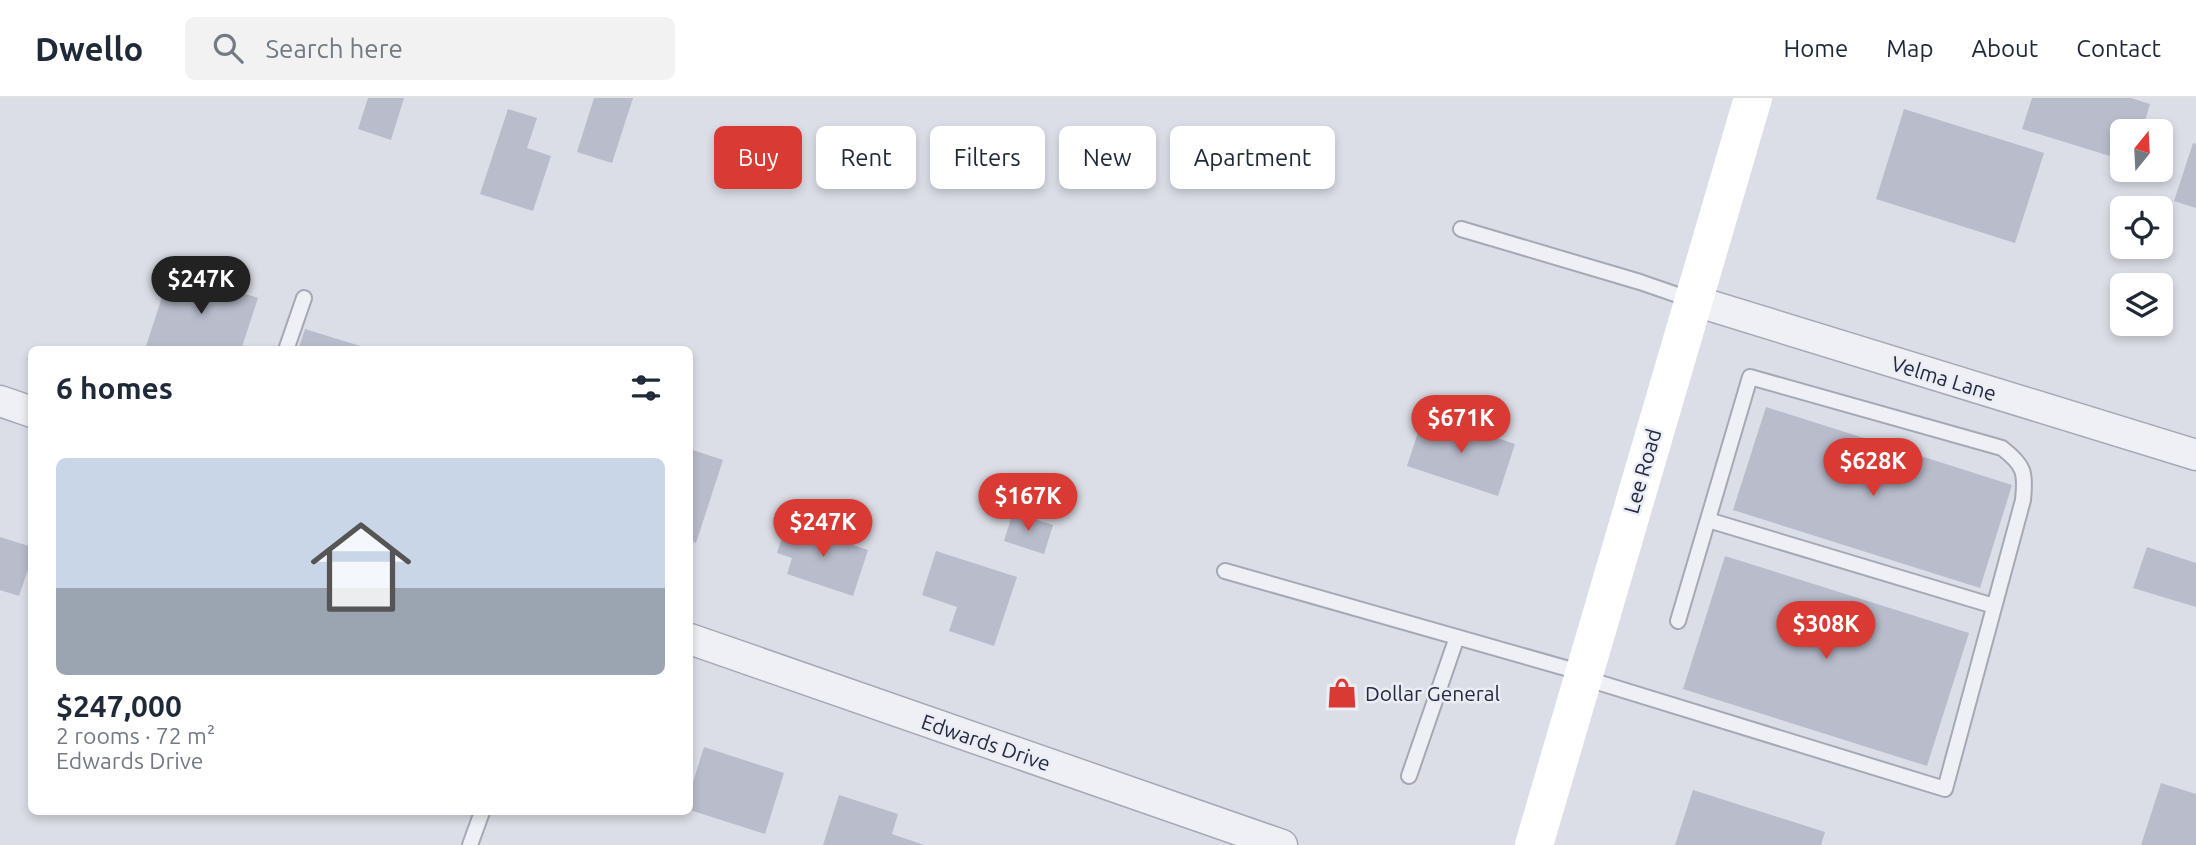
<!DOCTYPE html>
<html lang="en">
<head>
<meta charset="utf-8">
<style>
	body { margin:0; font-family:Ubuntu,sans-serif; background:#f2f2f3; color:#1f2937; height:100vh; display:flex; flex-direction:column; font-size:26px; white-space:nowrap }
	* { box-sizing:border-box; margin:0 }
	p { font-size:23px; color:#747a83 }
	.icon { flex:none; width:38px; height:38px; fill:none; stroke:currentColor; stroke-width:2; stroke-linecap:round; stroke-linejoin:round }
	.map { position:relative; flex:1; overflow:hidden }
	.side { position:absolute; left:28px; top:248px; width:665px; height:469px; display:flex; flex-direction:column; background:#fff; border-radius:10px; box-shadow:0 4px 10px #0003 }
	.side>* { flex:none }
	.banner { position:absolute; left:714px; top:28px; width:665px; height:63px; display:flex; gap:14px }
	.needle { width:46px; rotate:18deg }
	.fabs { position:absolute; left:2110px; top:21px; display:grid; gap:14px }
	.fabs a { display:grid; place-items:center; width:63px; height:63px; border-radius:10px; background:#fff; box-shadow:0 4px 10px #0003; font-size:35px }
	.price { position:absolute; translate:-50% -60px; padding:0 16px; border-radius:24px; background:#d93a34; color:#fff; font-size:23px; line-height:46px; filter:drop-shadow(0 2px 4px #0008) }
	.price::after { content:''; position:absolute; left:50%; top:42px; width:21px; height:16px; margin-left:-10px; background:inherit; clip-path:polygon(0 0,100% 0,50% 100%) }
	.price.on { background:#222; color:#fff }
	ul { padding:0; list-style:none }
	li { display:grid; align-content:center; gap:14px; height:371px; padding:0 28px }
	li span { display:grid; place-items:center; height:217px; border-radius:10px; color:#555 }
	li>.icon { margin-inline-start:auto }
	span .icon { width:126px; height:126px; fill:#fffc; stroke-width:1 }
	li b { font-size:30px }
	h2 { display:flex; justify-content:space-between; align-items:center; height:84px; padding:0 28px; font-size:30px }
	.pill { padding:0 24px; border-radius:10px; background:#fff; box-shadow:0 4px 10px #0003; font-size:24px; line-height:63px }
	.pill.on { background:#d93a34; color:#fff }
	header { display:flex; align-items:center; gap:42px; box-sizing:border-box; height:98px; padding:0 35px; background:#fff; border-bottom:2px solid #e0e1e3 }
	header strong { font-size:33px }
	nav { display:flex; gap:38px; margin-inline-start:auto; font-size:24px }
	.search { width:490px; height:63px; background:#f2f2f3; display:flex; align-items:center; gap:18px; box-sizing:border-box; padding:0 24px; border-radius:10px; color:#747a83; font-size:26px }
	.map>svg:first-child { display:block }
</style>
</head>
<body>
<header>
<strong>Dwello</strong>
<div class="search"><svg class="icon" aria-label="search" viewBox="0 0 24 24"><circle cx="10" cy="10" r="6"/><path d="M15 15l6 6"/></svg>Search here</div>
<nav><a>Home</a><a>Map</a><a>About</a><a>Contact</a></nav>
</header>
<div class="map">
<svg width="2196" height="747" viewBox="0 0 2196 747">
	<rect width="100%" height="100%" fill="#dcdee7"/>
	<path fill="#b8bccb" d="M 368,0 L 404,0 L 391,42 L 358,31 Z
		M 594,0 L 633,0 L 612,65 L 577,54 Z
		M 2032,0 L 2131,0 L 2150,6 L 2142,33 L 2123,33 L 2123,62 L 2022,31 Z
		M 508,11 L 537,20 L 527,50 L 551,58 L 533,113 L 480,96 Z
		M 1904,11 L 2044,55 L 2015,145 L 1876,101 Z
		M 2193,45 L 2196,46 L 2196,110 L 2174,103 Z
		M 171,172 L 258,200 L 241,252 L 145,251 Z
		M 305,231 L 370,251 L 369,252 L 298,252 Z
		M 1766,309 L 2012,387 L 1980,490 L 1733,412 Z
		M 1424,316 L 1515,346 L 1498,398 L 1407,368 Z
		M 690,351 L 723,362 L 696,445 L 690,442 Z
		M 1013,414 L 1053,427 L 1044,456 L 1004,443 Z
		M 787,425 L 868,452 L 853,498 L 787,476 L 792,460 L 777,455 Z
		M 0,439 L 32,449 L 32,460 L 19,498 L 0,492 Z
		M 2147,449 L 2196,465 L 2196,509 L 2133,490 Z
		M 936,453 L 1017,479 L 994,548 L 949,533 L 957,509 L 922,497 Z
		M 1725,458 L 1969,535 L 1927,668 L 1683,591 Z
		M 704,649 L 784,675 L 765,736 L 690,712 L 690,694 Z
		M 2161,685 L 2196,696 L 2196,747 L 2141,747 Z
		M 1693,692 L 1825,734 L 1821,747 L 1675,747 Z
		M 839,697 L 898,716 L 892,736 L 924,747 L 823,747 Z"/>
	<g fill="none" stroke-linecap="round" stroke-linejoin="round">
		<g stroke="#a5a8b5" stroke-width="18">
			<path id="lane" d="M 1461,131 L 1640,184 L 1692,202
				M 286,252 L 304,200
				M 1708,422 L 1994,508
				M 1225,473 L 1583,575
				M 1584,580 L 1945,691 L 2023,402 C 2026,374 2024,367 2002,350 L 1750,279 L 1678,523
				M 1409,678 L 1457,539
				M 470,747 L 482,714"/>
		</g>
		<g stroke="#a5a8b5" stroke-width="33">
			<path id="street" d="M 1692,202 L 2196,357
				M 0,303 L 32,314
				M 690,541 L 1282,747"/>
		</g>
		<use href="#lane" stroke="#eff0f5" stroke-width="14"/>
		<use href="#street" stroke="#eff0f5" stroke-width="30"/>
		<path stroke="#fff" stroke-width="38" d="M 1534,747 L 1753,0"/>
	</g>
	<defs>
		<g id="shop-bare" transform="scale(2.415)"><path d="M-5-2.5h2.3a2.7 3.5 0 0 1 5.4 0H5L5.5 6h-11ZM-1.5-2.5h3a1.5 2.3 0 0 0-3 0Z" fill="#d93a34" stroke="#ebedf5" stroke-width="2.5" paint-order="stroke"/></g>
	</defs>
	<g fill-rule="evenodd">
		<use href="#shop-bare" x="1342" y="595"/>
	</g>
	<g text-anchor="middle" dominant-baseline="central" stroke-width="5" stroke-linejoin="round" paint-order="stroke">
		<g font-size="21" fill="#24293f" stroke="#ebedf5">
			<text transform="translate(1944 280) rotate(17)">Velma Lane</text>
			<text transform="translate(1642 373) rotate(-74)">Lee Road</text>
			<text transform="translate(986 644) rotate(19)">Edwards Drive</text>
		</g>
		<g font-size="21" fill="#24293f" stroke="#ebedf5" text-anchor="start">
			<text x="1365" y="595">Dollar General</text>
		</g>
	</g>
</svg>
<div class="fabs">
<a><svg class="needle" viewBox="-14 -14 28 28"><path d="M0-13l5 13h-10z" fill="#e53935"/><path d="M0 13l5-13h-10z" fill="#747a83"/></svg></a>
<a><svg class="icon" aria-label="locate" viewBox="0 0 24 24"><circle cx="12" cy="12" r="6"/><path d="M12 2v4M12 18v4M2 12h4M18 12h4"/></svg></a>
<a><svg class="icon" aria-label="layers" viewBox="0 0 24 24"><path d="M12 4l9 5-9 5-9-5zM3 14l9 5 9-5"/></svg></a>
</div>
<b class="price on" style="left:201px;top:218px">$247K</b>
<b class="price" style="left:1461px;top:357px">$671K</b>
<b class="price" style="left:1873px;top:400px">$628K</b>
<b class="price" style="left:1028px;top:435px">$167K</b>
<b class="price" style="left:823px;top:461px">$247K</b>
<b class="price" style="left:1826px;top:563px">$308K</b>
<div class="banner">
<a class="pill on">Buy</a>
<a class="pill">Rent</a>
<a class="pill">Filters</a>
<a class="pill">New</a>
<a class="pill">Apartment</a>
</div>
<section class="side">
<h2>6 homes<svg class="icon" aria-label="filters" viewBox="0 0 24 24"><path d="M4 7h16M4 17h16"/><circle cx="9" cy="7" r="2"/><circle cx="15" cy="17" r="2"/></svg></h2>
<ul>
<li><span style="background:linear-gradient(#c9d6e8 60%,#9aa5b1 0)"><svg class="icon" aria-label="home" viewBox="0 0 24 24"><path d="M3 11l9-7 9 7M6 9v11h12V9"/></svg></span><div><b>$247,000</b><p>2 rooms · 72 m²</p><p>Edwards Drive</p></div></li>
</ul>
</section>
</div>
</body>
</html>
